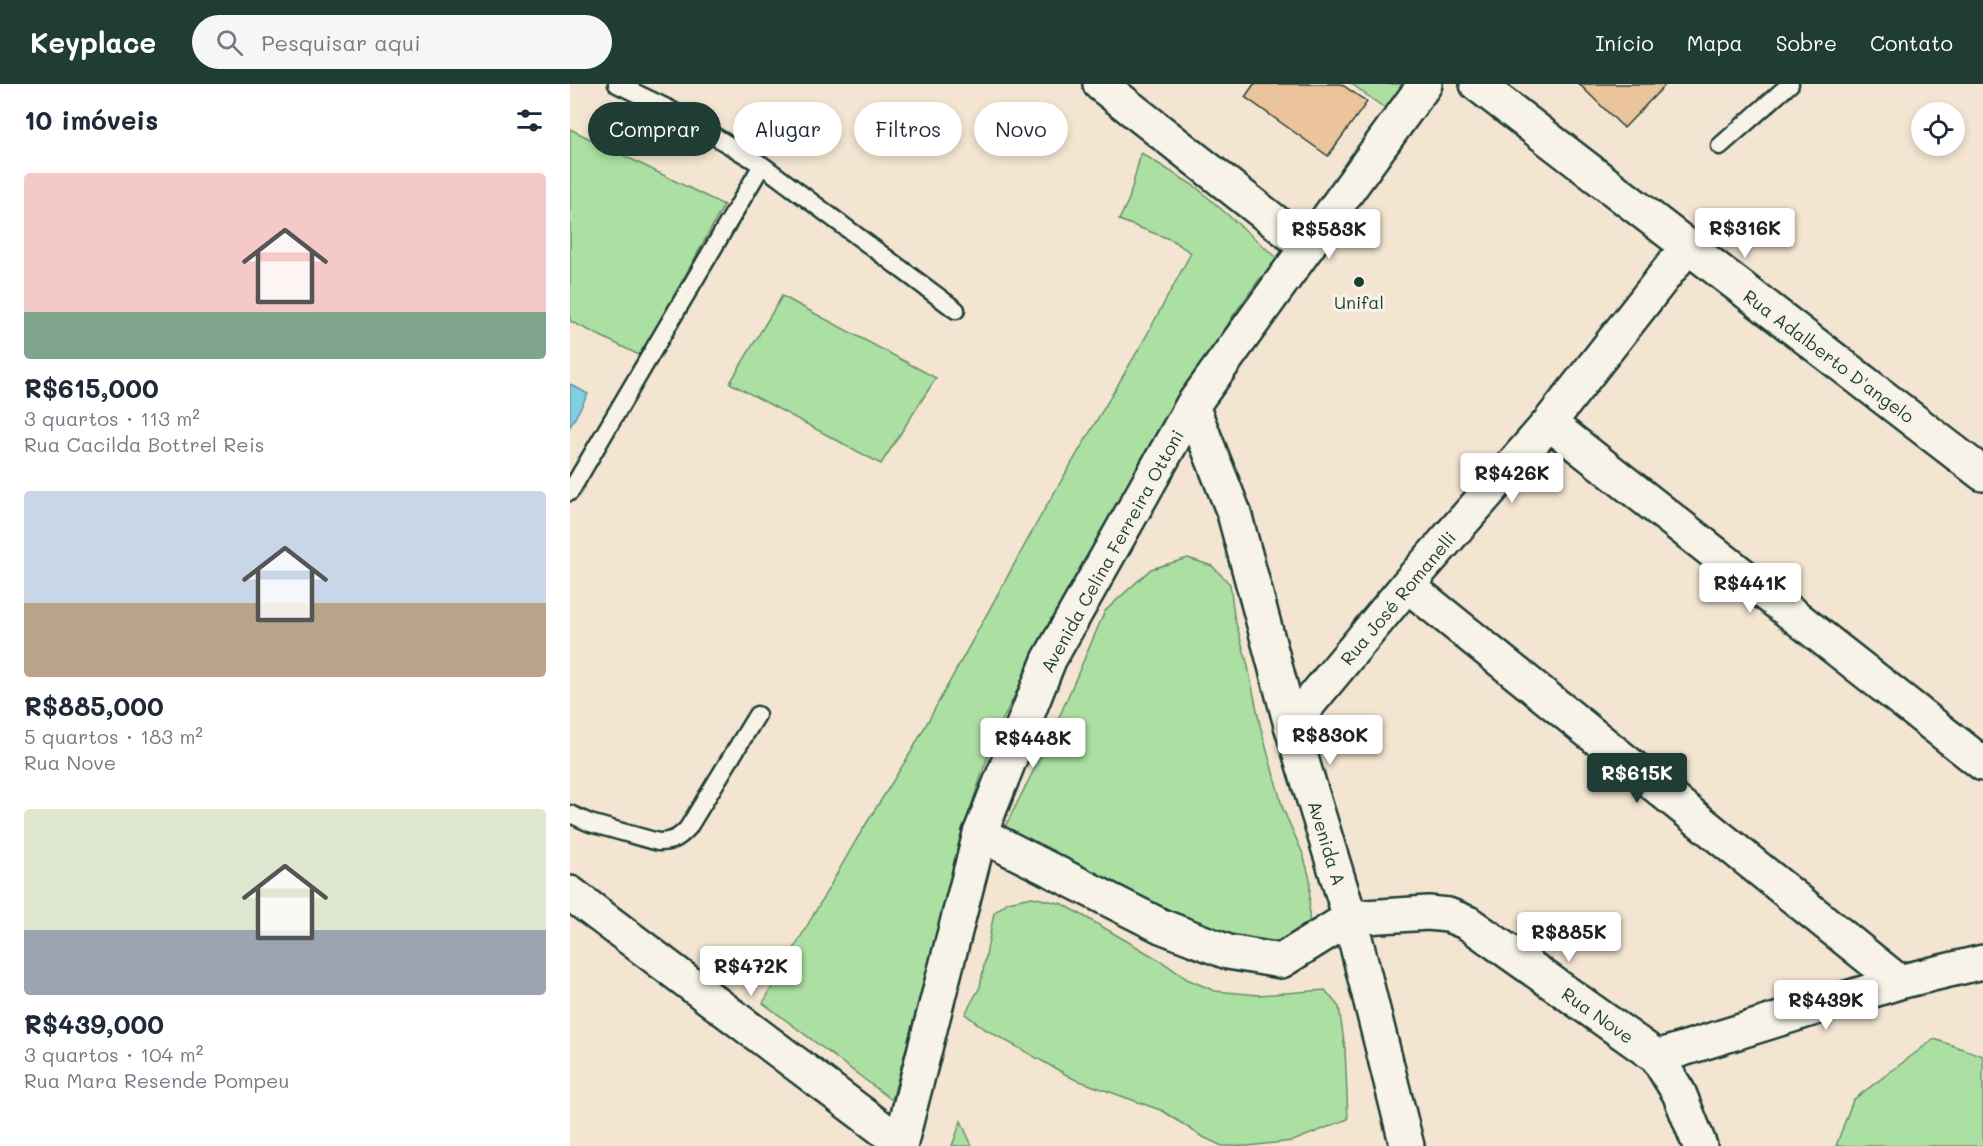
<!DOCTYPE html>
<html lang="pt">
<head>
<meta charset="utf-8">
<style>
	body { margin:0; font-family:Mali,sans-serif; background:#f6f6f7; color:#1f2937; height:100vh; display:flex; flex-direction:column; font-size:22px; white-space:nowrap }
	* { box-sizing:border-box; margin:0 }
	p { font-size:20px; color:#747a83 }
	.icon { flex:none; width:33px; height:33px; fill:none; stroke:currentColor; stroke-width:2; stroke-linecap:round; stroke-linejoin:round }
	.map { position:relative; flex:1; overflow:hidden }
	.sheet { display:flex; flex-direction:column; background:#fff; width:570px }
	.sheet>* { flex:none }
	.guide { position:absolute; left:18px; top:18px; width:570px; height:54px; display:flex; gap:12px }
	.buttons { position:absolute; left:1341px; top:18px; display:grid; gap:12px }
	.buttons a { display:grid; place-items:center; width:54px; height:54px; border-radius:50%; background:#fff; box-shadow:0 3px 9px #0003; font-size:30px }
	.price { position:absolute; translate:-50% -51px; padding:0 14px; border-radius:6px; background:#fff; color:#222; font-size:20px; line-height:39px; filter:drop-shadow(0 2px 3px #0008) }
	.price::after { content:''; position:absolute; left:50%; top:36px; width:18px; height:14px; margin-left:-9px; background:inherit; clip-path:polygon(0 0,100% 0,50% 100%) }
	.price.current { background:#1f3d34; color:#fff }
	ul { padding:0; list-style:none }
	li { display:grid; align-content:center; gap:12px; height:318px; padding:0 24px }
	li span { display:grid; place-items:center; height:186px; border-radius:6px; color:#555 }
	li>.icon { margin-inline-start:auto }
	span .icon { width:108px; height:108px; fill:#fffc; stroke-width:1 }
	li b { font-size:26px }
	h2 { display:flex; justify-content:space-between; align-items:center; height:72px; padding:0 24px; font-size:26px }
	.chip { padding:0 21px; border-radius:27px; background:#fff; box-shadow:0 3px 9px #0003; font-size:21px; line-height:54px }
	.chip.current { background:#1f3d34; color:#fff }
	header { display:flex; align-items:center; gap:36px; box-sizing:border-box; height:84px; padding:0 30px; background:#1f3d34; color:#fff }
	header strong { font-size:28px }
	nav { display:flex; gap:33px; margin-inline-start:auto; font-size:21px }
	.search { width:420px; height:54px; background:#f6f6f7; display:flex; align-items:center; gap:15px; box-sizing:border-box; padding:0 21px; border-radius:33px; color:#747a83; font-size:22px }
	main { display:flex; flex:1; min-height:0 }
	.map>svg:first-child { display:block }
</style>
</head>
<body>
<header>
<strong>Keyplace</strong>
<div class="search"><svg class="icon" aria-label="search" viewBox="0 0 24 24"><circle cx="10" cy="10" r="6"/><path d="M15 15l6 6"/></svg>Pesquisar aqui</div>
<nav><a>Início</a><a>Mapa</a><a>Sobre</a><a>Contato</a></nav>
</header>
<main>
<section class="sheet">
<h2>10 imóveis<svg class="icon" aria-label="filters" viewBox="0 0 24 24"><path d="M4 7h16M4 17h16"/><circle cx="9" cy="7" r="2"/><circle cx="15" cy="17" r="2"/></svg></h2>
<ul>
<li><span style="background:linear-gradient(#f6c9c9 75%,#7fa58c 0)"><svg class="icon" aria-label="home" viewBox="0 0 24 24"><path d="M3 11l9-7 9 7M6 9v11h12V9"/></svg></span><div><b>R$615,000</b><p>3 quartos · 113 m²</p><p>Rua Cacilda Bottrel Reis</p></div></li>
<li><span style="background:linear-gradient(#c9d6e8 60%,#b9a48a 0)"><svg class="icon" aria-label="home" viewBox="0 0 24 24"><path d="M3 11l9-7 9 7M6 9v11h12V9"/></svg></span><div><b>R$885,000</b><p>5 quartos · 183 m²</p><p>Rua Nove</p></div></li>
<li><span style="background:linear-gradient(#dfe7d0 65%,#9aa5b1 0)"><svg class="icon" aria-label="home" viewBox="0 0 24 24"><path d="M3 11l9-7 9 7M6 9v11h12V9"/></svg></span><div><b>R$439,000</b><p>3 quartos · 104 m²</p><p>Rua Mara Resende Pompeu</p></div></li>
</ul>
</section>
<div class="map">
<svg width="1413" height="1062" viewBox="0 0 1413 1062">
	<rect width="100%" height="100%" fill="#f3e5d1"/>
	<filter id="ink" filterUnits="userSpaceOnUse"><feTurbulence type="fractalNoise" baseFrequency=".0167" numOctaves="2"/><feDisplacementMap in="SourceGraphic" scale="12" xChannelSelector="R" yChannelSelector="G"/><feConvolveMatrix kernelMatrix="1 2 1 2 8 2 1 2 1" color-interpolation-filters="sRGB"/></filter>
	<g filter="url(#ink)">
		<path fill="#ace0a2" stroke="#668e6b" stroke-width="1.5" d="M 782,0 L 848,0 L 825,32 Z
			M 0,45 L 154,121 L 71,272 L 0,237 Z
			M 571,69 L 626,103 L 708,175 L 688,197 L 663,232 L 630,287 L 519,482 L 481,536 L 424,654 L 403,716 L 322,1016 L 193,919 L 288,753 L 341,668 L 474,426 L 573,258 L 621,169 L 602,156 L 549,136 L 559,115 Z
			M 212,212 L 366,294 L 311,380 L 160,299 Z
			M 618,474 L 642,482 L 660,500 L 664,532 L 677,578 L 690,641 L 713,725 L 733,770 L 740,795 L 739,838 L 723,857 L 694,864 L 644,847 L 564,813 L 434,745 L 481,652 L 535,527 L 581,485 Z
			M 462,813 L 493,820 L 591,877 L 617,895 L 645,907 L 689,911 L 755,906 L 769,923 L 775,965 L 778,1035 L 723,1057 L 678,1062 L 652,1062 L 631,1052 L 593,1027 L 504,995 L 415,945 L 395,930 L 410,903 L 424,829 L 438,818 Z
			M 1364,955 L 1413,972 L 1413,1062 L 1266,1062 L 1283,1016 Z
			M 391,1037 L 402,1062 L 382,1062 Z"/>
		<path fill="#82cfe0" stroke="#5a959b" stroke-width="1.5" d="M 0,300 L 18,310 L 0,343 Z"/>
		<path fill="#ebc49b" stroke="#1f3d34" stroke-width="1.5" d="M 684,0 L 771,0 L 797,18 L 758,72 L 675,13 Z
			M 1009,0 L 1096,0 L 1054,44 Z"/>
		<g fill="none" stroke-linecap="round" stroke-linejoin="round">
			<g stroke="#1f3d34" stroke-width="21">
				<path id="service" d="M 47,0 L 101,26 L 192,81 L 386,226
					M 1150,62 L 1220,0
					M 0,408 L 192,81
					M 0,730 L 20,739 L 88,758 C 102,758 109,754 118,744 L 187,631"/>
			</g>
			<g stroke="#1f3d34" stroke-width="38">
				<path id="minor" d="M 530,0 L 737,163
					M 907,0 L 1413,390
					M 979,339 L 1413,680
					M 837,501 L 1329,898
					M 721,641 L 837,501 L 979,339 L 1117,163
					M 410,750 L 591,842 L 658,868 L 711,877 L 780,834 L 858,829 L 878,831 L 898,839 L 1087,973 L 1109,1009 L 1130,1062
					M 0,809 L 331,1059
					M 1087,973 L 1329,898 L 1413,878"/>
			</g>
			<g stroke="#1f3d34" stroke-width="38">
				<path id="tertiary" d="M 622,322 L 664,429 L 721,641 L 780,834 L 837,1062
					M 330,1062 L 410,750 L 479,576 L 622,322 L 855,0"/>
			</g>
			<use href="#service" stroke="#f7f3e8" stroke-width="16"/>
			<use href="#minor" stroke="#f7f3e8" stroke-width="33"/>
			<use href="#tertiary" stroke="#f7f3e8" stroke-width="33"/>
		</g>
	</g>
	<circle fill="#1f3d34" stroke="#f7f3e8" stroke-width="2" cx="789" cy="198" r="6"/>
	<g text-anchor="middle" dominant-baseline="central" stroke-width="6" stroke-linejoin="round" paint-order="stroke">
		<g font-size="18" fill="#1f3d34" stroke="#f7f3e8">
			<text x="789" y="218">Unifal</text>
		</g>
		<g font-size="18" fill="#1f3d34" stroke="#f7f3e8">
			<text transform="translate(1259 272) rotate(37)">Rua Adalberto D'angelo</text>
			<text transform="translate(542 467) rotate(-61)">Avenida Celina Ferreira Ottoni</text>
			<text transform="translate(828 514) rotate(-50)">Rua José Romanelli</text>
			<text transform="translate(757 759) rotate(73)">Avenida A</text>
			<text transform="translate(1028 931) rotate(35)">Rua Nove</text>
		</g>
	</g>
</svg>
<div class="buttons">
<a><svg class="icon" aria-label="locate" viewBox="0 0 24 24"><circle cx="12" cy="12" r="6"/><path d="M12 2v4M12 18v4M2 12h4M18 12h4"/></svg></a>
</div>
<b class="price" style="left:1175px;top:175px">R$316K</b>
<b class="price" style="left:759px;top:176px">R$583K</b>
<b class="price" style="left:942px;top:420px">R$426K</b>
<b class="price" style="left:1180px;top:530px">R$441K</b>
<b class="price" style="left:760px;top:682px">R$830K</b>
<b class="price" style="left:463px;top:685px">R$448K</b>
<b class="price current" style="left:1067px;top:720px">R$615K</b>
<b class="price" style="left:999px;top:879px">R$885K</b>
<b class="price" style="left:181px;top:913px">R$472K</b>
<b class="price" style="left:1256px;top:947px">R$439K</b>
<div class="guide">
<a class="chip current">Comprar</a>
<a class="chip">Alugar</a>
<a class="chip">Filtros</a>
<a class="chip">Novo</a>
</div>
</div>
</main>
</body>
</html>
